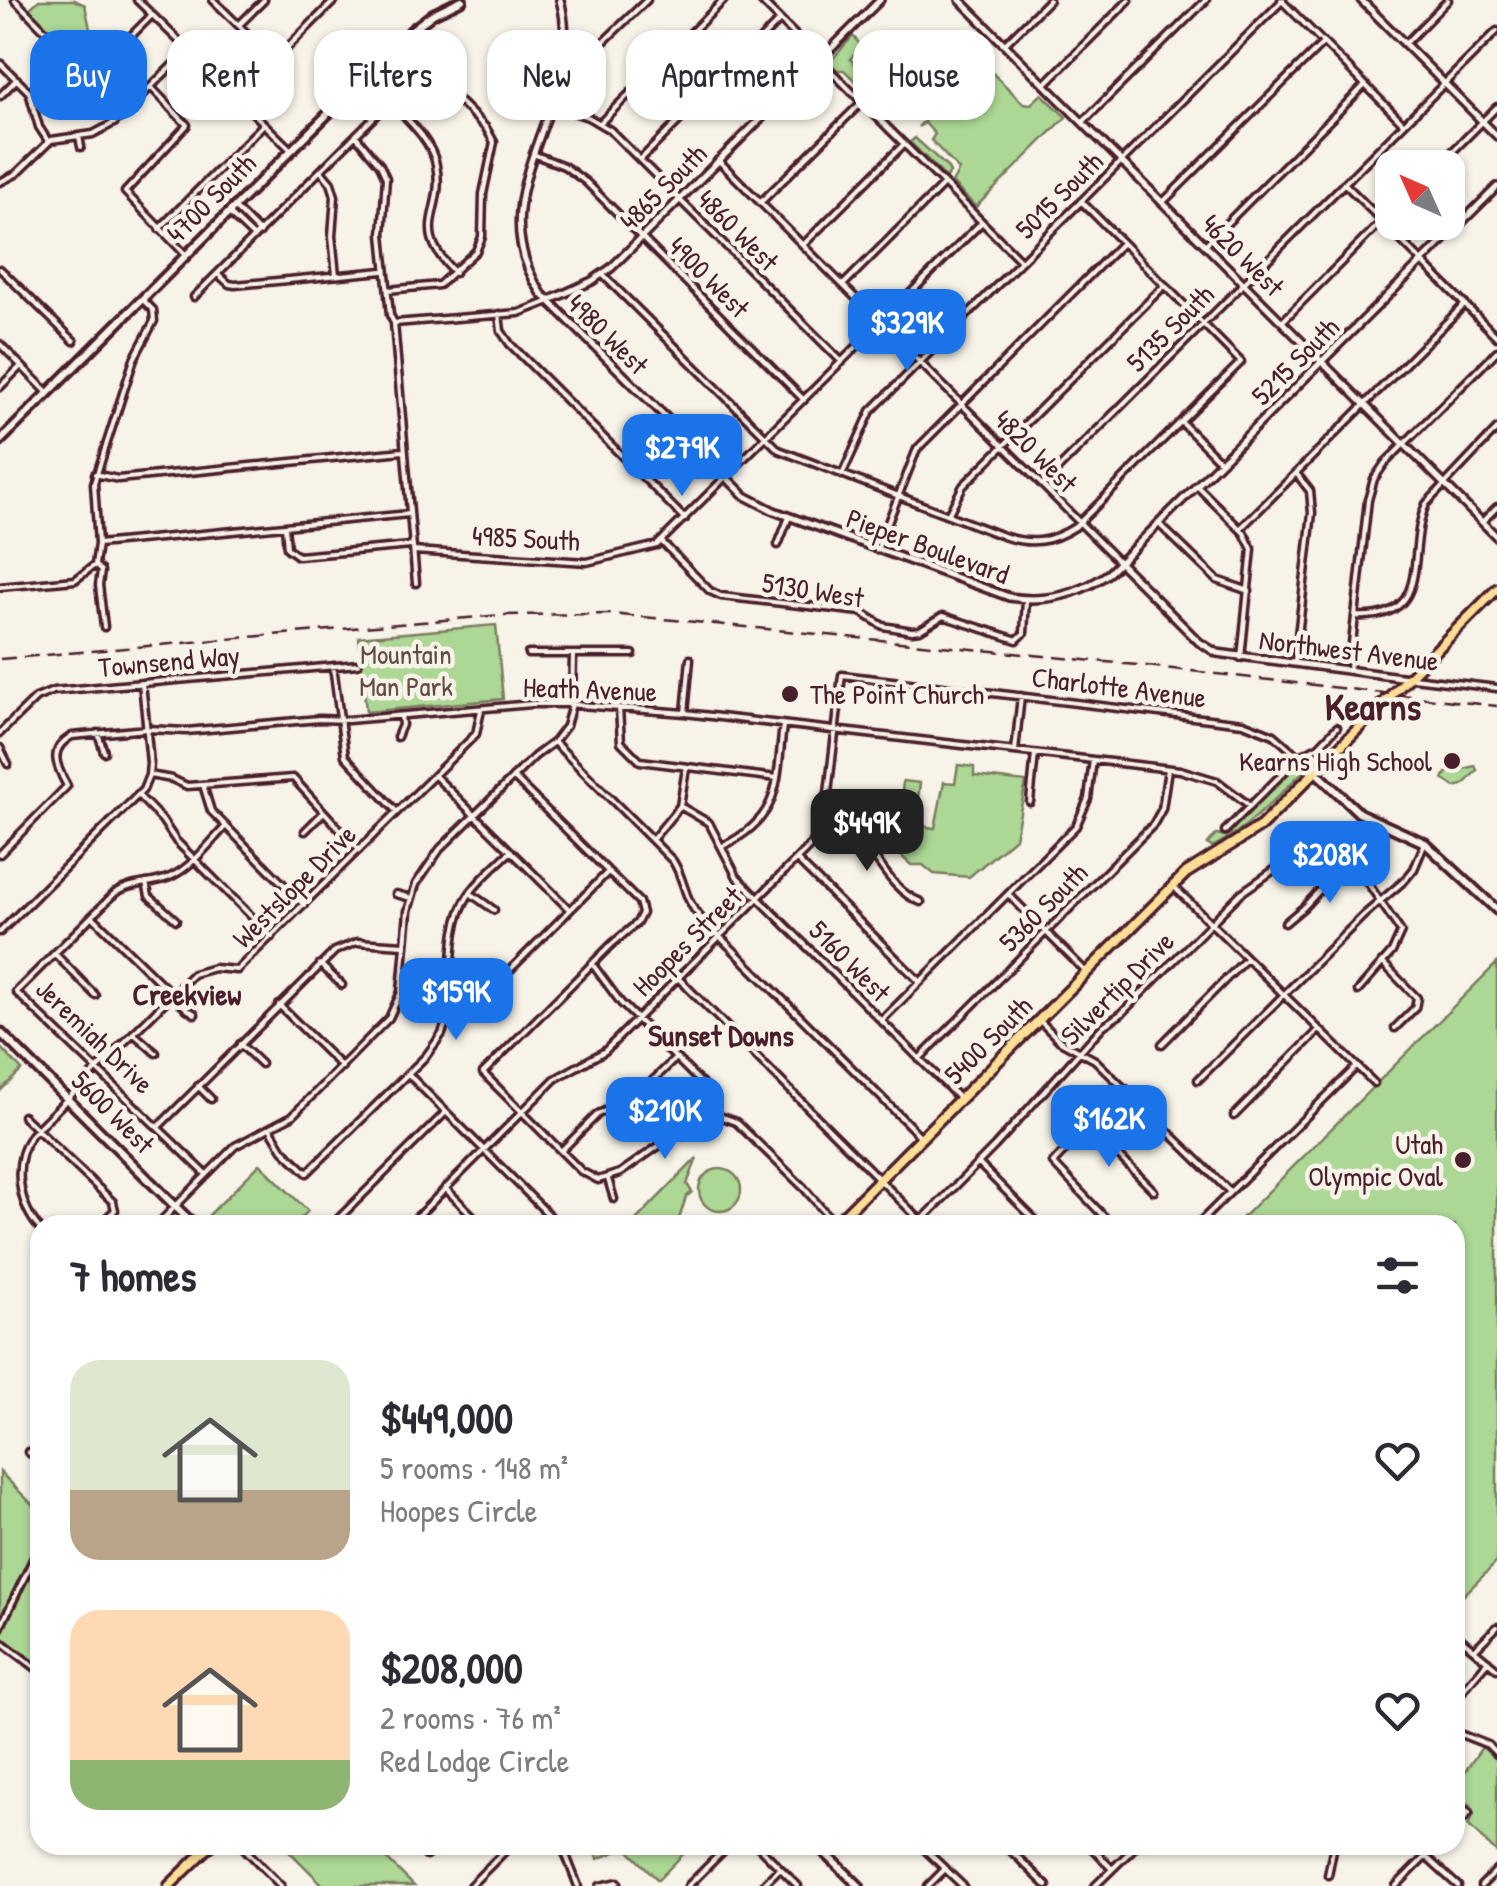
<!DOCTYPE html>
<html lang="en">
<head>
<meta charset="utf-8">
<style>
	body { margin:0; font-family:"Patrick Hand",sans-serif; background:#f7f7f7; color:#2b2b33; height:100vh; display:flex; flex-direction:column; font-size:38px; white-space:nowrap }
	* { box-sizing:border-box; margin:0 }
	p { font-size:32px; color:#7c7c81 }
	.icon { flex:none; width:55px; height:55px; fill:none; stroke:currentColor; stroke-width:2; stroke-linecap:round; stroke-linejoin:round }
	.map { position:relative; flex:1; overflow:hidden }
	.side { position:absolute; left:30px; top:1215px; width:1435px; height:640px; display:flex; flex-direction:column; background:#fff; border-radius:30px; box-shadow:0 2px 8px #0004 }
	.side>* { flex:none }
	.guide { position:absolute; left:30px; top:30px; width:1438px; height:90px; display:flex; gap:20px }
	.needle { width:65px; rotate:315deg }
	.controls { position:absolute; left:1375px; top:150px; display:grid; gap:20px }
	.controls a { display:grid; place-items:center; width:90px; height:90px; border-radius:20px; background:#fff; box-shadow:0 2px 8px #0004; font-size:50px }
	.price { position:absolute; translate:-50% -85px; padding:0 22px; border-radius:20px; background:#1a73e8; color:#fff; font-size:32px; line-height:65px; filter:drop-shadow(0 2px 5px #0008) }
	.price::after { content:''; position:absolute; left:50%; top:60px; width:30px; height:22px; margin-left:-15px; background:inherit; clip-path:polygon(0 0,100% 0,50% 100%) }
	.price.selected { background:#222; color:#fff }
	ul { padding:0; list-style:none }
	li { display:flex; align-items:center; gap:30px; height:250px; padding:0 40px }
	li span { display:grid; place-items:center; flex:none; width:280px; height:200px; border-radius:30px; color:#555 }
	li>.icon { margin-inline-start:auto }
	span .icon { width:120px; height:120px; fill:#fffc; stroke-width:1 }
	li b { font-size:42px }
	h2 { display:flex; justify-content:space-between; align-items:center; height:120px; padding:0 40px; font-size:42px }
	.tag { padding:0 35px; border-radius:30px; background:#fff; box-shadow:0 2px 8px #0004; font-size:35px; line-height:90px }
	.tag.selected { background:#1a73e8; color:#fff }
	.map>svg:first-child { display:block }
</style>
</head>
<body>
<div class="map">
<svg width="1497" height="1886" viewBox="0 0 1497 1886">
	<rect width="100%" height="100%" fill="#f7f3e8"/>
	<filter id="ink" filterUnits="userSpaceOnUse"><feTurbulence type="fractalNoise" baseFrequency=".01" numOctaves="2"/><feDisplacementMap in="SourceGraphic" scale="20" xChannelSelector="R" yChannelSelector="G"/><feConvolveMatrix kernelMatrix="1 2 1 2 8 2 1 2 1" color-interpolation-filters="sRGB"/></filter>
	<g filter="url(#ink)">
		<path fill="#acd795" stroke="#7b7b60" stroke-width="2.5" d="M 39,0 L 74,0 L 85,5 L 90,29 L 63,45 L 29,9 Z
			M 913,32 L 932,53 L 919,66 L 914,63 L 917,54 L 906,46 L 905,40 Z
			M 853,36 L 862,47 L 850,59 L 873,82 L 865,91 L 844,70 L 837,70 L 830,62 Z
			M 973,54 L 1023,103 L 1031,104 L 1042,94 L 1066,117 L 976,207 L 952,183 L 959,170 L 931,140 L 935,134 L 925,123 L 918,127 L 962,83 L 957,77 L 962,72 L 960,67 Z
			M 915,138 L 948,168 L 950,173 L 946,178 L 910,142 Z
			M 496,625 L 503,699 L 366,712 L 359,637 Z
			M 958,765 L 974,767 L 974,776 L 1026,782 L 1015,838 L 969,877 L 934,874 L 923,865 L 911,865 L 896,851 L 897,846 L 888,843 L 875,830 L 880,821 L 935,828 L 944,782 L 955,783 Z
			M 1297,765 L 1301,765 L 1303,772 C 1273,800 1249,829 1212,847 L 1207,844 L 1217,834 L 1229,837 L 1233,828 Z
			M 1475,766 L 1477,770 L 1463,785 L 1455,787 L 1443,779 L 1446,773 Z
			M 903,781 L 920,783 L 915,823 L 908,822 L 909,801 L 901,803 Z
			M 1497,963 L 1497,1562 L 1455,1604 L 1455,1225 L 1235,1225 Z
			M 0,1047 L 22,1070 L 0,1091 Z
			M 697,1158 L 687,1184 L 692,1192 L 686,1197 L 678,1222 L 680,1225 L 631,1225 Z
			M 260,1164 L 308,1211 L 295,1225 L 207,1225 L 203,1221 Z
			M699 1190a21 21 0 1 1 42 0a21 21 0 1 1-42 0Z
			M 0,1472 L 40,1512 L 40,1665 L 0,1637 Z
			M 1482,1747 L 1497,1760 L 1497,1853 L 1468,1825 L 1474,1814 L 1471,1805 L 1455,1796 L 1455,1786 Z
			M 283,1845 L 373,1845 L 414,1886 L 324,1886 Z
			M 592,1845 L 692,1845 L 658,1880 L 626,1848 L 598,1859 Z"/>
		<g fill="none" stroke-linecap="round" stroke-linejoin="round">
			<g stroke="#4a1f2b" stroke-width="11">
				<path id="minor" d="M 15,0 L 60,46 L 90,96 L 114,123
					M 137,0 L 291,150
					M 213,0 L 274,60
					M 760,0 L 1021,261
					M 1281,0 L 1404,124
					M 239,25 L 264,0
					M 120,38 L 131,36 L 152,15
					M 1406,43 L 1448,0
					M 1005,44 L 1049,0
					M 565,51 L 595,50 L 647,0
					M 0,63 L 29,92 L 39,127 L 48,141
					M 1045,84 L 1129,0
					M 151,87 L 187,125 L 125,192 L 184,253
					M 0,96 L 17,79
					M 237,98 L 335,0
					M 391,102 C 407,119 432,141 436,165 C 446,213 408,227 455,273
					M 550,104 L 588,117 L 610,130 L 842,362
					M 1083,122 L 1206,0
					M 600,123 L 724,0
					M 79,136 L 81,147
					M 356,136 L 380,165 L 386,178 L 382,234 L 390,315 L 394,323 L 416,583
					M 533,154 L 564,166 L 586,182 L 804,400
					M 640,160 L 780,20
					M 718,160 L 1120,563
					M 1436,168 L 1497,107
					M 321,171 L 331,183 L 335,196 L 332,236 L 336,275
					M 0,182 L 16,174 L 51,140 L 93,134 L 114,123 L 188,50
					M 1344,183 L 1497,337
					M 1163,202 L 1323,43
					M 760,203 L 862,102
					M 235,208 L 260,233
					M 229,213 L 254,237
					M 159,229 L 264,124
					M 1206,244 L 1365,85
					M 803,245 L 904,144
					M 0,269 L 74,341
					M 218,274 L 229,284 L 235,285 L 383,271
					M 603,275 L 779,450 L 1003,536 C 1030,545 1050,543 1075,527 L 1241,362 L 1081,201
					M 843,285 L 944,184
					M 388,290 L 439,285 L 476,251 L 482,237 L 483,194 L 494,142 L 486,128 L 426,68
					M 194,297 L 443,48
					M 499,314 L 501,331 L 510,344 L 685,519
					M 1283,321 L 1392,211
					M 394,323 L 519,313 L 547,302
					M 0,344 L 48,393
					M 0,387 L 21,366
					M 1181,422 L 1220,461
					M 95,474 L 118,479 L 403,451
					M 842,475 L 871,411 L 1283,0
					M 1042,485 L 1497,31
					M 1197,486 L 1244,533 L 1252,549 L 1241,658
					M 948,515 L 963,486 L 1165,285
					M 1483,521 L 1497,507
					M 1159,524 L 1217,580 L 1249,591
					M 285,526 L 287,548 L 298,556 L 411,546
					M 1240,529 L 1465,304
					M 662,542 L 710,591 L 721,596 L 861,612 L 883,626 L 912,631 L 920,630 L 943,616 L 1017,640 L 1024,633 L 1026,600
					M 98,544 L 409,514
					M 778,545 L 789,517
					M 877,550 L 917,449 L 1122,243
					M 413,551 L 587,562 L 657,545 L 982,222
					M 95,565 L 98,544 L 94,483 L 134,359 L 154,321 L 153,310 L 142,299
					M 95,565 L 101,571 L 99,585 L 104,627
					M 0,587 L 75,580 L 95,565
					M 1355,616 C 1435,620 1405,553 1426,504 L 1497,429
					M 528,654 L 633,654
					M 1295,662 L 1312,513 L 1310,491 L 1296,473
					M 333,666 L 345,756 L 397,812
					M 1349,670 L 1368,500 L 1374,479 L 1385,463 L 1497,351
					M 1413,678 L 1497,688
					M 619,708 L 621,742 L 640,761 L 777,778
					M 685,713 L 690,659
					M 0,733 L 36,698 L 53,691 L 358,664
					M 98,733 L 104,752
					M 397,737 L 402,725 L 401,716
					M 554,742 L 673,861 C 685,880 684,900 700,917 L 922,1138
					M 0,748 L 8,764
					M 1015,751 L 1021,696
					M 149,775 L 172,779 L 187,786 L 293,778 L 359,850
					M 434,775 L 569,909
					M 513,777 L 639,902 L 642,913 L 637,923 L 612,944 L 483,1073 L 581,1171 L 598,1180 L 620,1173 L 700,1117 L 714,1114 L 736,1122 L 804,1188 L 835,1224
					M 203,785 L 211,811 L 304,905
					M 138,795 L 162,820 L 176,841 L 272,937
					M 1030,802 L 1035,754
					M 680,806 L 709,823 L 737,877 L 960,1099
					M 826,810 C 868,824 879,887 921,902
					M 305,831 L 322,814
					M 1225,831 L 1300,756 L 1319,746 L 1337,727
					M 652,840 L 680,806 L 686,768
					M 723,846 C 782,817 776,783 783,725
					M 0,854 L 67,786 C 56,766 48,749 72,736 L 147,729 L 186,731 L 319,719 L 348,720 L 532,704 L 567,704 L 685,713 L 1180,770 L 1217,781 L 1250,806
					M 797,860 L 920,982
					M 146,883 L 149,896 L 176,920
					M 1173,886 L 1374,1083
					M 470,893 L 494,910
					M 396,894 L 411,898
					M 1008,894 L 1086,972
					M 92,916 L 187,1009 L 195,1014
					M 1285,923 L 1304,907 L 1345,863
					M 0,932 L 143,790 L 149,775 L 150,763 L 142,683
					M 55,954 L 95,995
					M 1382,962 L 1417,998 L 1415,1008 L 1395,1028
					M 320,964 L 342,985
					M 593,965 L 621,1003 L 709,1091 L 714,1114
					M 678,978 L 925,1225
					M 401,992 L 481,999 L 608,872
					M 279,1005 L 342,1067
					M 881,1021 L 1076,826 L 1088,799 L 1093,760
					M 1041,1022 L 1060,1041 L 1095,1060 L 1230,1192
					M 133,1033 L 156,1053
					M 240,1044 L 261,1064
					M 1162,1044 L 1246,959
					M 919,1059 L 1153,825 L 1162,809 L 1168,769
					M 408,1074 L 559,1225
					M 1198,1080 L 1364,915 L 1405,880 L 1414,869 L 1425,843
					M 198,1086 L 211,1099
					M 23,1116 L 113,1202 L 115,1210 L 99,1225
					M 1234,1116 L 1318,1031
					M 1088,1125 L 1154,1191
					M 158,1127 L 335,951 L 357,942 L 404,945
					M 271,1130 L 283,1150 L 307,1173 L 426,1056 L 442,1034 L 447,1019 C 455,981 446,930 468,896 C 479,879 497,865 511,851
					M 561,1151 L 598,1114 L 637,1096 L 676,1058
					M 978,1163 L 1040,1225
					M 205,1173 L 16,992 L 115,893 C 132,882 152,885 170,877 C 192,867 209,844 225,827
					M 608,1179 L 614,1199
					M 445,1188 L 482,1225
					M 921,1221 L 995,1146 L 1103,1026 L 1121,1014 L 1241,893 L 1284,863 L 1310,838 L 1359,870 L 1401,932 L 1392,952 L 1358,991
					M 157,1225 L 235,1146 L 292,1116 L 389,1018 L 401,992 L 408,911 L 416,884 L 440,849 L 535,756 L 554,742 L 566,726 L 572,704 L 573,654
					M 332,1225 L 446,1112
					M 409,1225 L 555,1079 L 605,1051 L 811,845 L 821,830 L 826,810 L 842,675 L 1243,723 L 1274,735 L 1315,771
					M 1112,1225 L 1053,1163 L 1125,1088
					M 1197,1225 L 1357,1066
					M 40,1229 C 18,1204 12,1163 31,1135 L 193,974 L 214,968 L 237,970 L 476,734 L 481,710
					M 28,1452 L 40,1460
					M 0,1628 L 40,1545
					M 1461,1639 L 1497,1669
					M 0,1641 L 40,1671
					M 1475,1649 L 1497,1627
					M 1455,1700 L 1488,1661
					M 1455,1732 L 1488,1745 L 1497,1754
					M 1455,1800 L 1469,1813 L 1455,1827
					M 241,1845 L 281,1886
					M 562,1845 L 578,1886
					M 757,1845 L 798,1886
					M 920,1845 L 963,1886
					M 1005,1845 L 1047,1886
					M 1089,1845 L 1112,1869
					M 1413,1845 L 1458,1886
					M 877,1846 L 878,1845
					M 426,1856 L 436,1845
					M 1328,1875 L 1334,1845
					M 470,1886 L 511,1845
					M 600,1886 L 618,1882
					M 688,1886 L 729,1845
					M 762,1886 L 780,1868
					M 928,1886 L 945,1869
					M 1095,1886 L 1137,1845
					M 1396,1886 L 1437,1845
					M 1481,1886 L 1497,1870"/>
			</g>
			<g stroke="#4a1f2b" stroke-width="12">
				<path id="tertiary" d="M 560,0 C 589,104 472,192 542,294 L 745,496 L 774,511 L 1009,597 C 1046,603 1079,595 1109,573 L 1497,187
					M 960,0 L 1497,537
					M 1361,0 L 1497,136
					M 548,301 L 592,281 L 611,268 L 880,0
					M 1120,563 L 1199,642 L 1217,653 L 1408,678"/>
			</g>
			<g stroke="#4a1f2b" stroke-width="14">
				<path id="secondary" d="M 0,441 L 413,29 L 433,14 L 462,0
					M 1315,771 L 1359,813 L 1425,843 L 1497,910
					M 0,1032 L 194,1225
					M 817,1845 L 859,1886"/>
			</g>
			<g stroke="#4a1f2b" stroke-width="15">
				<path id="primary" d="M 834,1225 L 1186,873 L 1261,826 L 1497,589
					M 169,1886 L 211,1845"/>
			</g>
			<use href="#minor" stroke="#f7f3e8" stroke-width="4"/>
			<use href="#tertiary" stroke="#f7f3e8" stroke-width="5"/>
			<use href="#secondary" stroke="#f7f3e8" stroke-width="6"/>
			<use href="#primary" stroke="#fcde96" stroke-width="8"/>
			<path stroke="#4a1f2b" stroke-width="2.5" stroke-dasharray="15 8" stroke-linecap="butt" d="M 0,659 L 501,615 L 612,614 L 1147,666 L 1497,706"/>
		</g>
	</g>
	<g fill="#4a1f2b" stroke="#f7f3e8" stroke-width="4">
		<circle cx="790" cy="694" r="10"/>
		<circle cx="1452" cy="761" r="10"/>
		<circle cx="1463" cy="1160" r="10"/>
	</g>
	<g text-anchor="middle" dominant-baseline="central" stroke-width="9" stroke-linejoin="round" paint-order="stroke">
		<g font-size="28" fill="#4a1f2b" stroke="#f7f3e8">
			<text transform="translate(663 187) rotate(-45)">4865 South</text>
			<text transform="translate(1059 195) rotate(-45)">5015 South</text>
			<text transform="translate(211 198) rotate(-45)">4700 South</text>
			<text transform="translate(738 230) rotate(45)">4860 West</text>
			<text transform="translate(1243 255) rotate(45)">4620 West</text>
			<text transform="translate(709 277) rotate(45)">4900 West</text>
			<text transform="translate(1170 328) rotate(-45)">5135 South</text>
			<text transform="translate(608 334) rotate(45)">4980 West</text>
			<text transform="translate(1295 361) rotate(-45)">5215 South</text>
			<text transform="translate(1036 451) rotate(45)">4820 West</text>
			<text transform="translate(526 538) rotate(3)">4985 South</text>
			<text transform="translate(928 546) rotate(20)">Pieper Boulevard</text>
			<text transform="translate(813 590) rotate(9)">5130 West</text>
			<text transform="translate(1349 650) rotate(7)">Northwest Avenue</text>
			<text transform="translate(169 661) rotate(-5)">Townsend Way</text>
			<text transform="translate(1119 687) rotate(7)">Charlotte Avenue</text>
			<text transform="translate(590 689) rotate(2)">Heath Avenue</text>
			<text transform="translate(294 886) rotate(-45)">Westslope Drive</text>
			<text transform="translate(1043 907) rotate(-45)">5360 South</text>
			<text transform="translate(687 941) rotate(-45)">Hoopes Street</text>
			<text transform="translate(850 961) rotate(45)">5160 West</text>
			<text transform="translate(1117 988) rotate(-45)">Silvertip Drive</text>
			<text transform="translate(95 1036) rotate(44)">Jeremiah Drive</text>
			<text transform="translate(988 1040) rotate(-45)">5400 South</text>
			<text transform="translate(113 1112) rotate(45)">5600 West</text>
		</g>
		<g font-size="28" fill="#624d46" stroke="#f7f3e8">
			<text x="406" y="654">Mountain<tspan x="406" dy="32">Man Park</tspan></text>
		</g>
		<g font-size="28" fill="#4a1f2b" stroke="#f7f3e8" text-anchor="end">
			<text x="810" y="694" text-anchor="start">The Point Church</text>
			<text x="1432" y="761">Kearns High School</text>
			<text x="1443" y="1144">Utah<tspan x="1443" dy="32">Olympic Oval</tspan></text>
		</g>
		<g font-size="30" font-weight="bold" fill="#4a1f2b" stroke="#f7f3e8">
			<text x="187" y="994">Creekview</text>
			<text x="721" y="1035">Sunset Downs</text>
		</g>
		<g font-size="38" font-weight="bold" fill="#4a1f2b" stroke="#f7f3e8">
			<text x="1373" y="706">Kearns</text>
		</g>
	</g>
</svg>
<div class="controls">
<a><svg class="needle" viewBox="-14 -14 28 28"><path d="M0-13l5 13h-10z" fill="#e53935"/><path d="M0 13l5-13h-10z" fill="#7c7c81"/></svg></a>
</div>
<b class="price" style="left:907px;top:374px">$329K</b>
<b class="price" style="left:682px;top:499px">$279K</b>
<b class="price selected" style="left:867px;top:874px">$449K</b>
<b class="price" style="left:1330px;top:906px">$208K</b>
<b class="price" style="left:456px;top:1043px">$159K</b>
<b class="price" style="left:665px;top:1162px">$210K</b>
<b class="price" style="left:1109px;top:1170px">$162K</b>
<div class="guide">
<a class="tag selected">Buy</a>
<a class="tag">Rent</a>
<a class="tag">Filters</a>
<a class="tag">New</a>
<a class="tag">Apartment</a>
<a class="tag">House</a>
</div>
<section class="side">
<h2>7 homes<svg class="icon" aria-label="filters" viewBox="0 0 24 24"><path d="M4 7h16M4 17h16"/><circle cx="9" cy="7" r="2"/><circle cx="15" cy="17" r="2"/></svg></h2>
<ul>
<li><span style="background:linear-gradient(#dfe7d0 65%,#b9a48a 0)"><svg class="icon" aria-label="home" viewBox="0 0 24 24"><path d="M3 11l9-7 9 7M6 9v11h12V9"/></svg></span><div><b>$449,000</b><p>5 rooms · 148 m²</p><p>Hoopes Circle</p></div><svg class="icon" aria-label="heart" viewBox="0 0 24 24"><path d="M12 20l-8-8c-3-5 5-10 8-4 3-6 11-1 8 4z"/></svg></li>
<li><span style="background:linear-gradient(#ffd9b3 75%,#8fb573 0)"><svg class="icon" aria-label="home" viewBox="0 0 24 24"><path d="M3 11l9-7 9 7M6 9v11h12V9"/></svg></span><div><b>$208,000</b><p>2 rooms · 76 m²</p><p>Red Lodge Circle</p></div><svg class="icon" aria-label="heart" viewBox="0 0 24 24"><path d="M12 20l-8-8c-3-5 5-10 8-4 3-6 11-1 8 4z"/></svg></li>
</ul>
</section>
</div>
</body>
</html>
